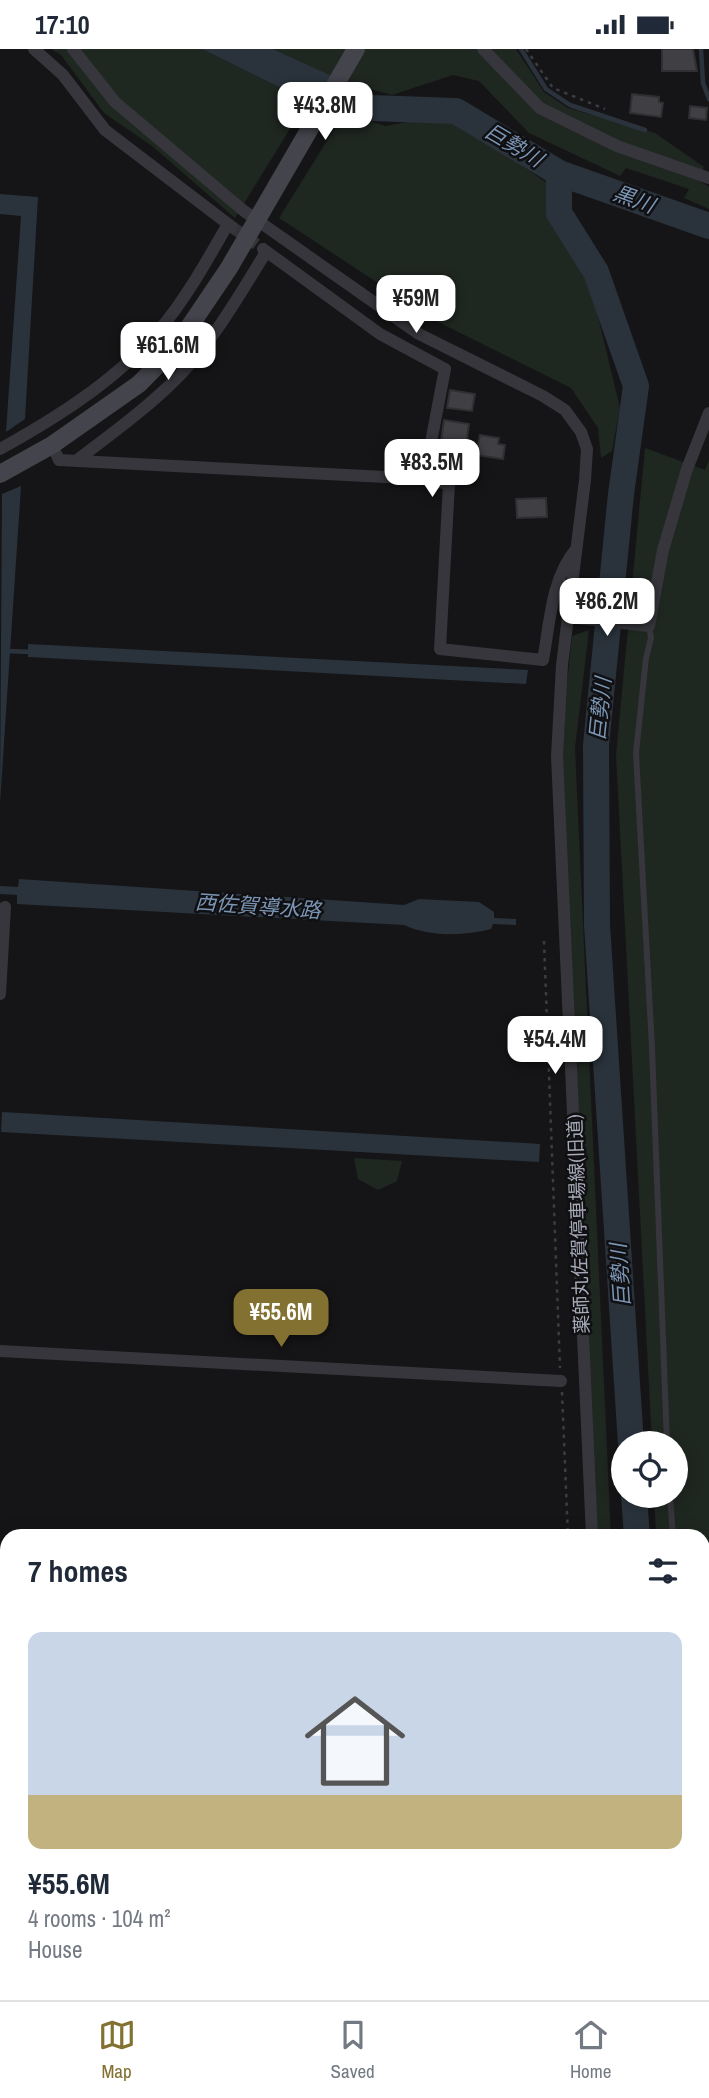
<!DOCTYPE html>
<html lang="en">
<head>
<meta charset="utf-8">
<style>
	body { margin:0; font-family:"Archivo Narrow","Noto Sans JP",sans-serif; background:#f6f6f7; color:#1f2937; height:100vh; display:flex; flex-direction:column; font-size:26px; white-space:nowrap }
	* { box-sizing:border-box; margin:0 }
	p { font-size:23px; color:#747a83 }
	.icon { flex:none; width:38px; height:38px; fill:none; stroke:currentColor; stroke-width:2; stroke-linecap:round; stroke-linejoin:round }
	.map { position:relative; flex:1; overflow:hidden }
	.details { position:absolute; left:0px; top:1480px; width:710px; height:471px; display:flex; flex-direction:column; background:#fff; border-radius:21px 21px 0 0; box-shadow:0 4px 18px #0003 }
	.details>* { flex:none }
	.tools { position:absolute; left:611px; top:1382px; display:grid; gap:14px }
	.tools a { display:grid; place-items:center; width:77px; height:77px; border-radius:50%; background:#fff; box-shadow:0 4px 18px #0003; font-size:35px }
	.price { position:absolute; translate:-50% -60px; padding:0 16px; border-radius:14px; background:#fff; color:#222; font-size:23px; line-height:46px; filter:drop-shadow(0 2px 4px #0008) }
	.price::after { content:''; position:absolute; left:50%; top:42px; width:21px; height:16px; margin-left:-10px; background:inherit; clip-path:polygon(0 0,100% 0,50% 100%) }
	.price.active { background:#827130; color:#fff }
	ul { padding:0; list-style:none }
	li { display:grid; align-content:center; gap:14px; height:371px; padding:0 28px }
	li+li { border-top:2px solid #e0e1e3 }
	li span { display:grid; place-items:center; height:217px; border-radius:14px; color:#555 }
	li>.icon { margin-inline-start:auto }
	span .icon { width:126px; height:126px; fill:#fffc; stroke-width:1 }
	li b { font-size:30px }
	h2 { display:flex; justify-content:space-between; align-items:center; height:84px; padding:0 28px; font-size:30px }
	.status { display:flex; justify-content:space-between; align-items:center; height:49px; padding:0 35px; background:#fff; direction:ltr }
	.status svg { height:19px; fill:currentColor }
	.tab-bar { display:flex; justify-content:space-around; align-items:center; height:98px; border-top:2px solid #e0e1e3; background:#fff; font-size:19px; color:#747a83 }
	.tab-bar a { display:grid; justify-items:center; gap:4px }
	.tab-bar .active { color:#827130 }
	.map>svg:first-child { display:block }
</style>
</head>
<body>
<div class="status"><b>17:10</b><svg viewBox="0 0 49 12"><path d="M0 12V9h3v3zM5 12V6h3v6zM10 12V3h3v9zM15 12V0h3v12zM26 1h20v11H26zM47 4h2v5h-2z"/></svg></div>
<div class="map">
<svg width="709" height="1951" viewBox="0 0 709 1951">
	<rect width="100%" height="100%" fill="#151517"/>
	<path fill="#1f2721" d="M 52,0 L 202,0 L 307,52 L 235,169 L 152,97 L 104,64 L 61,6 Z
		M 264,0 L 516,0 L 544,43 L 568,59 L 655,84 L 704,118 L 698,131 L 709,138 L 709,160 L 684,149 L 689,140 L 626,119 L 620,127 L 529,84 L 479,32 L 453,26 L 392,46 L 320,26 Z
		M 353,67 L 385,77 L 435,68 L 462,75 L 547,134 L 552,174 L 588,226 L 620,359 L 612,402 L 601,409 L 598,379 L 571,339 L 436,272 L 279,169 L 338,74 Z
		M 645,399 L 705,421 L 709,411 L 709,1739 L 704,1739 L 704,1488 L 656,1487 L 654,1447 L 676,1447 L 676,1395 L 652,1395 L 616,706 Z
		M 589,581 L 575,699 L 611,1488 L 597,1487 L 563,778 L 563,673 L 572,587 Z
		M 354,1109 L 402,1112 L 397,1132 L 378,1141 L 358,1130 Z
		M 709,1768 L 704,1924 L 704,1769 Z"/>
	<path fill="#2a333c" d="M 202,0 L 264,0 L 320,26 L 307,52 Z
		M 0,145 L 38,148 L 25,370 L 6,383 L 21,167 L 0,165 Z
		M 21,437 L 0,754 L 2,445 Z
		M 28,595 L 528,621 L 526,635 L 28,608 Z
		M 19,830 L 404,856 L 419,850 L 479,853 L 494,863 L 494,869 L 516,870 L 516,876 L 493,875 L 491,880 C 464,887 430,888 404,876 L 17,855 L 17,846 L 0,845 L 0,837 L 18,838 Z
		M 2,1063 L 540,1095 L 539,1113 L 1,1083 Z"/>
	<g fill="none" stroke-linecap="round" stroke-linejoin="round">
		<path stroke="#2a333c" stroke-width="4.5" d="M 521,0 L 546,40 L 570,56 L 645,81
			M 701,0 L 703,34 L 709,50
			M 6,602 L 33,603
			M 0,1766 L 7,1767
			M 27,1944 L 27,1951"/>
		<path stroke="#2a333c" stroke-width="26" d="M 241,0 L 371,59 L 456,62 L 559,124 L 709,177
			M 559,124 L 559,164 L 596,223 L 636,337 L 621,445 L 596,696 L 597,876 L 631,1395
			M 634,1447 L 637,1488
			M 653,1944 L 653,1951"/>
	</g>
	<path fill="#3f3f44" stroke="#2f2f33" stroke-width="2" d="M 662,0 L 693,0 L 697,22 L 662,22 Z
		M 632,45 L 659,48 L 659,53 L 663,54 L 661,68 L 630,64 Z
		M 690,57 L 707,59 L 706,71 L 689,69 Z
		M 450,341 L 475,345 L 472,362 L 447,359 Z
		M 444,371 L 469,375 L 466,396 L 441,392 Z
		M 480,386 L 499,389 L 498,395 L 505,396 L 503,410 L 476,406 Z
		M 546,449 L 547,468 L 517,469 L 516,450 Z
		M 2,1815 L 7,1815 L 7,1841 L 0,1840 Z"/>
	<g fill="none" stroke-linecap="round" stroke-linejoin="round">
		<path stroke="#323337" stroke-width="12" stroke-dasharray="12 6" stroke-linecap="butt" d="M 232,178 L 263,200"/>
		<path stroke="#3c3d43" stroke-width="2.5" stroke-dasharray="3.5 5" stroke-linecap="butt" d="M 526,0 L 553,39 L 605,60
			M 544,892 L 560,1319
			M 562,1343 L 568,1488
			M 707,1785 L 709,1785"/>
		<path stroke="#36363c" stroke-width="6" d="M 649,577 L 651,589 L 646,609 L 636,704 L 652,999 L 667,1395
			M 670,1447 L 673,1488
			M 704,1676 L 709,1679"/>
		<path stroke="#36363c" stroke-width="12" d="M 34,0 L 63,26 L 105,81 L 232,178
			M 73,0 L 115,53 L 244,162 L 419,285 L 543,347 L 565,361 L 581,383 L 587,400 L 585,431 L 562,616 L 557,707 L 592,1488
			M 483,0 L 540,59 L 617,97 L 709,129
			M 263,200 L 380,285 L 445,320 L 424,430
			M 52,396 L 59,411 L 424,430 L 449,435 L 440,600 L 543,611 C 550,574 551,530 576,500
			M 0,400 C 69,362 140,316 184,248 C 200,225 214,199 228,175
			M 76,412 C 111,385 149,358 180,326 C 215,289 240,245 266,203
			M 568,568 L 649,577 L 663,501 L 687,420 L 709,364
			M 0,945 L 5,858
			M 0,1302 L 561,1332
			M 0,1752 L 7,1752
			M 193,1951 L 194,1944
			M 450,1951 L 450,1944
			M 599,1951 L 599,1944
			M 687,1951 L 687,1944"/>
		<path stroke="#44454c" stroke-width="18" d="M 0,425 L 52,396 L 139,335 L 177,296 L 229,219 L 356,0
			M 704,1758 L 709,1758"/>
	</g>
	<g text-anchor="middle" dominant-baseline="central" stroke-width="5" stroke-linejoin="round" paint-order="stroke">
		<g font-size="19" fill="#a6aab8" stroke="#101012">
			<text transform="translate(578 1175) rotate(-92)">薬師丸佐賀停車場線(旧道)</text>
		</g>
		<g font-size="21" font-style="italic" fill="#7b95b5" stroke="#101012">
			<text transform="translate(514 96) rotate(31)">巨勢川</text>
			<text transform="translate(634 150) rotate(20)">黒川</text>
			<text transform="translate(600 660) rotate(-84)">巨勢川</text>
			<text transform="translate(258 857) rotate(4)">西佐賀導水路</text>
			<text transform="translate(620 1226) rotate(-94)">巨勢川</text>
		</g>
	</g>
</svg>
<div class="tools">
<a><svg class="icon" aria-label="locate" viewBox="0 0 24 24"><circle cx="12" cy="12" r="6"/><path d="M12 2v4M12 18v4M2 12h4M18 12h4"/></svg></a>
</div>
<b class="price" style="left:325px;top:93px">¥43.8M</b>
<b class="price" style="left:416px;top:286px">¥59M</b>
<b class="price" style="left:168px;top:333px">¥61.6M</b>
<b class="price" style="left:432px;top:450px">¥83.5M</b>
<b class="price" style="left:607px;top:589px">¥86.2M</b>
<b class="price" style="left:555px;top:1027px">¥54.4M</b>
<b class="price active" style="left:281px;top:1300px">¥55.6M</b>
<section class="details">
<h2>7 homes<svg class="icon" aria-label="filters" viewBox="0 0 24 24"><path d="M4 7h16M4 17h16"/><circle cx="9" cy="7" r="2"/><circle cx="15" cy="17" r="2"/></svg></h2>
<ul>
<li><span style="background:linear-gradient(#c9d6e8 75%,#c2b280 0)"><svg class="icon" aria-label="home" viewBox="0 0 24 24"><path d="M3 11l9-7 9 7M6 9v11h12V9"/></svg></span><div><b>¥55.6M</b><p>4 rooms · 104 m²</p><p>House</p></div></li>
</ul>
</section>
</div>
<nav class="tab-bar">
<a class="active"><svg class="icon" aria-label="map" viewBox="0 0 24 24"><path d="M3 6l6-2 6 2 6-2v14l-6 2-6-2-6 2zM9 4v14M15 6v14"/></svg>Map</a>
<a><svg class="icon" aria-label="saved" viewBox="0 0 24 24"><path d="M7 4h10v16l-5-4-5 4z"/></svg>Saved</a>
<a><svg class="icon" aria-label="home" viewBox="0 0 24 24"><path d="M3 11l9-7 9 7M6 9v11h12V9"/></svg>Home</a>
</nav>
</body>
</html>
